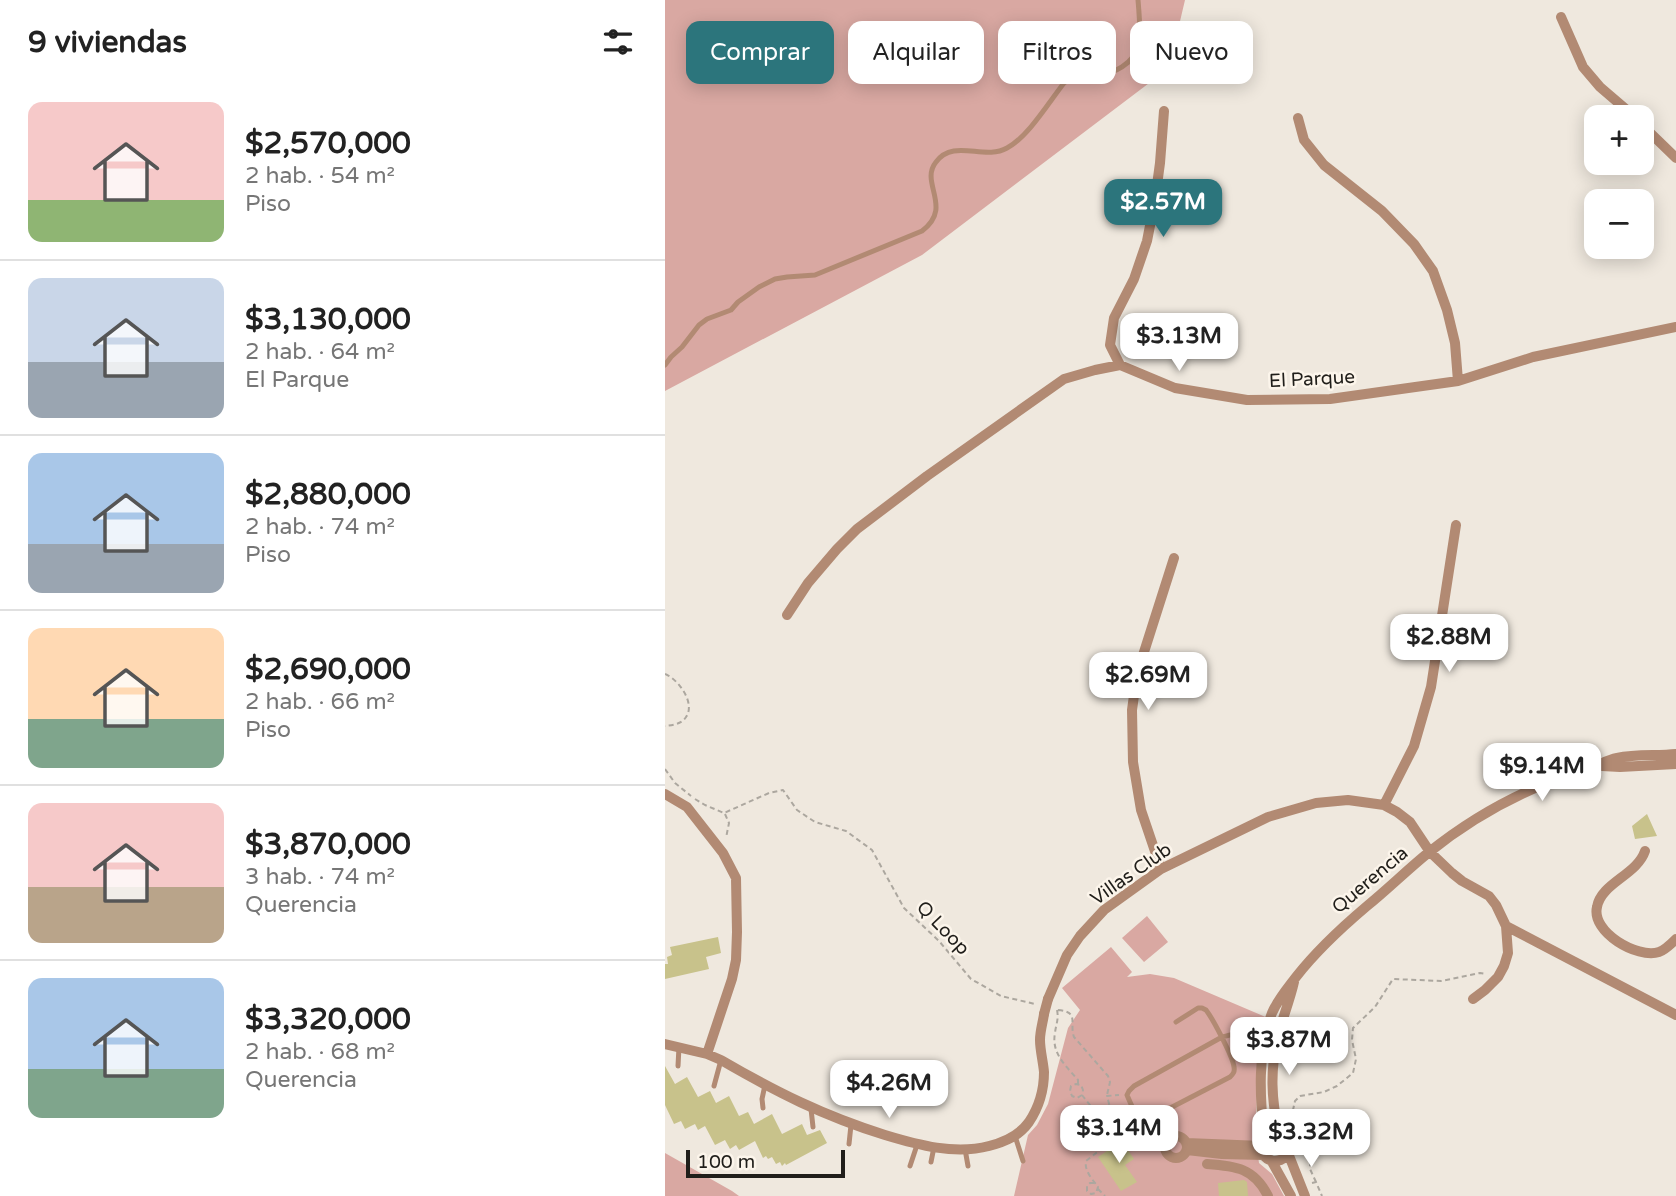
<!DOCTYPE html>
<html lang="es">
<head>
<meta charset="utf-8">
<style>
	body { margin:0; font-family:"Varela Round",sans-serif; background:#f6f6f6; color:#222; height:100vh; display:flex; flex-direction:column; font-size:26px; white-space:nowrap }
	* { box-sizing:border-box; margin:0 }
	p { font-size:23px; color:#767676 }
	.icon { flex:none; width:38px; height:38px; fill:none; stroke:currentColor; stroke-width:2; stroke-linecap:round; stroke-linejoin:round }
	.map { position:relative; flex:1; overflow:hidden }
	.panel { display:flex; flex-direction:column; background:#fff; width:665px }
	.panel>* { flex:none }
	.banner { position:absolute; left:21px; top:21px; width:665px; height:63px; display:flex; gap:14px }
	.tools { position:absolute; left:919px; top:105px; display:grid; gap:14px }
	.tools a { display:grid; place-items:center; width:70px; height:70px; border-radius:14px; background:#fff; box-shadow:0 4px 18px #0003; font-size:35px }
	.scale { position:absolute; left:21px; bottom:18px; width:159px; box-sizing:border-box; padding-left:7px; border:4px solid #201e1a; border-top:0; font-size:19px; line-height:24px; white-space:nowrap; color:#201e1a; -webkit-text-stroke:5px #fcf5eb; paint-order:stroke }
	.price { position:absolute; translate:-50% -60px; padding:0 16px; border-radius:14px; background:#fff; color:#222; font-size:23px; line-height:46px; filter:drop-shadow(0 2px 4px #0008) }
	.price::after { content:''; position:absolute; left:50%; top:42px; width:21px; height:16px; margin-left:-10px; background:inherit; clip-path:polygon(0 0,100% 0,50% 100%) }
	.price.active { background:#2c757c; color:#fff }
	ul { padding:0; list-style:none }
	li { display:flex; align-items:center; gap:21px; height:175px; padding:0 28px }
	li+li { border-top:2px solid #e0e0e0 }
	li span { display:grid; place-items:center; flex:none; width:196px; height:140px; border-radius:14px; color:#555 }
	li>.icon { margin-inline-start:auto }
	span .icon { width:84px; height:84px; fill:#fffc; stroke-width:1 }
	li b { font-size:30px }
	h2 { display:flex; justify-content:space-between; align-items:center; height:84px; padding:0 28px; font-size:30px }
	.pill { padding:0 24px; border-radius:14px; background:#fff; box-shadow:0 4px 18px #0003; font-size:24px; line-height:63px }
	.pill.active { background:#2c757c; color:#fff }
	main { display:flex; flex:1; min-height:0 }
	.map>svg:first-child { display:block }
</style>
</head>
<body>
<main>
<section class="panel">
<h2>9 viviendas<svg class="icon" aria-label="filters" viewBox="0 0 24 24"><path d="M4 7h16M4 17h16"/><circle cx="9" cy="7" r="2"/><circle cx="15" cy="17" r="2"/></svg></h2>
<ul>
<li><span style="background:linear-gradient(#f6c9c9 70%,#8fb573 0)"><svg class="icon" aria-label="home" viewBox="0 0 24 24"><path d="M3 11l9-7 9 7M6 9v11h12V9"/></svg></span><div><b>$2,570,000</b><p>2 hab. · 54 m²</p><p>Piso</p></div></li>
<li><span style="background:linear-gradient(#c9d6e8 60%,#9aa5b1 0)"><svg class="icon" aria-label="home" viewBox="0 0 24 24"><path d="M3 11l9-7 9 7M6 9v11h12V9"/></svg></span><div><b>$3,130,000</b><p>2 hab. · 64 m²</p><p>El Parque</p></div></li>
<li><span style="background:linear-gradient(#a9c7e8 65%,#9aa5b1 0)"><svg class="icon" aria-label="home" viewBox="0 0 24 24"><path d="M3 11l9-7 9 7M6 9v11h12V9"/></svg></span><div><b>$2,880,000</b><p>2 hab. · 74 m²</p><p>Piso</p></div></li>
<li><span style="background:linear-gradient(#ffd9b3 65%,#7fa58c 0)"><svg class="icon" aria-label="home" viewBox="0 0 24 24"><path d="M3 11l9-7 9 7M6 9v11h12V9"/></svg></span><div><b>$2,690,000</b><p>2 hab. · 66 m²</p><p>Piso</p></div></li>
<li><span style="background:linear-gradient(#f6c9c9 60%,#b9a48a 0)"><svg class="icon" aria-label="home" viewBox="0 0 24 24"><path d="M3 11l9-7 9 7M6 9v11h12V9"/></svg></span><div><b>$3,870,000</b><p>3 hab. · 74 m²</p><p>Querencia</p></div></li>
<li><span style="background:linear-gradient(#a9c7e8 65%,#7fa58c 0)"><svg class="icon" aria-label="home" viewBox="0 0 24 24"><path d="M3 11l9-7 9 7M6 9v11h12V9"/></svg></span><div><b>$3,320,000</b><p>2 hab. · 68 m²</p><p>Querencia</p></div></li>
</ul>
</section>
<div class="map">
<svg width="1011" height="1196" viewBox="0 0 1011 1196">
	<rect width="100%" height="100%" fill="#efe8de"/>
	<path fill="#d9a8a2" d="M 0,0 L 520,0 L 504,68 L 257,255 L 0,391 Z
		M 482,916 L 503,942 L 479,962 L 457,938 Z
		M 446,947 L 467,972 L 462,977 L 485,974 L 509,978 L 603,1018 L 594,1049 L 590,1135 L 594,1163 L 607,1174 L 619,1196 L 349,1196 L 363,1135 L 372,1125 L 383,1104 L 403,1028 L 415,1010 L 397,988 Z
		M 0,1153 L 67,1191 L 74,1196 L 0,1196 Z"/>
	<path fill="#c8c28b" d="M 982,814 L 992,836 L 970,839 L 967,826 Z
		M 53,937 L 56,953 L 41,957 L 44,969 L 0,979 L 0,964 L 3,964 L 2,957 L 7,955 L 5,947 Z
		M 0,1066 L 10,1084 L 22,1077 L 33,1097 L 45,1091 L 51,1103 L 64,1096 L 74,1116 L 83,1112 L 89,1124 L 107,1114 L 117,1134 L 137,1124 L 142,1135 L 155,1130 L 162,1143 L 121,1165 L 120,1163 L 117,1166 L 115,1162 L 111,1164 L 107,1157 L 103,1159 L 101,1156 L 98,1158 L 90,1141 L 74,1150 L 71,1145 L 65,1149 L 60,1140 L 50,1145 L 40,1126 L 33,1130 L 30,1124 L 20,1129 L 16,1121 L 9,1124 L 0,1105 Z
		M 457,1141 L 469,1159 L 460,1165 L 472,1182 L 456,1191 L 433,1157 Z
		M 579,1180 L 582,1182 L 583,1196 L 554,1196 L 553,1183 Z"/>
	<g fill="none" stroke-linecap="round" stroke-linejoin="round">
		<path stroke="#aca79f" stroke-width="2" stroke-dasharray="5 3.5" stroke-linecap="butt" d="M 0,674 C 13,679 31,703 21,717 C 17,724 8,725 0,726
			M 0,769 L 10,783 L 26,796
			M 30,799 L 40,805 L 59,813 L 104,793 L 118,790 L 132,810 L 150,822 L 181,831 L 207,850 L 239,908 L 274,941 L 306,979 L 336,996 L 370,1004
			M 60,814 L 64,823 L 61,838
			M 392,1010 C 394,1019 391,1024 390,1033 C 386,1053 401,1066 413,1080 L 413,1084
			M 393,1010 C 415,1012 404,1023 409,1037 L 443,1076 L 445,1082 L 442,1095
			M 417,1095 L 412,1098 L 407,1096 L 405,1091 L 406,1086 L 411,1084 L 416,1085 L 418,1090 L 417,1095 L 425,1105 L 445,1121
			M 651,1182 L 645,1169 L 645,1145 L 628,1110 L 630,1101 L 635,1096 L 659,1092 L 672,1086 L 688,1073 L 691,1059 L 687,1040 L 688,1028 L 710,1007 L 728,979 L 776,981 L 815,973 L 821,974
			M 429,1183 L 425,1183 L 422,1186 L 422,1191 L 426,1194 L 431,1193 L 433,1187 C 428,1180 419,1171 421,1161 L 445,1142 L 446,1139 L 446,1111 L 442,1096 L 454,1095
			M 647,1183 L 651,1182 L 657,1196
			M 433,1189 L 440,1196"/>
		<path stroke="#b28a73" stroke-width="5" d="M 0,365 L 6,357 L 17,347 L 34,325 L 42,319 L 66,310 L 73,302 L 94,287 L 110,279 L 122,277 L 150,275 L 257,231 C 289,207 254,183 271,162 C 289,138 319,161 342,148 C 363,137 384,102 399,83 C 408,75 419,77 431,76 C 448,74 469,64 474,45 C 476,33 474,12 473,0
			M 511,1022 L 533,1008 L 537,1008 L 541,1010 C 548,1019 568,1057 569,1067 C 570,1072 568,1074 565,1077 L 486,1118 C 471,1122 467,1106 462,1095 L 464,1091 L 469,1086 L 557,1037 C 572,1032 585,1033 601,1034
			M 13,1066 L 14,1047
			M 49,1086 L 56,1060
			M 98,1108 L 97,1099 L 100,1085
			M 146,1109 L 148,1127
			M 486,1118 L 504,1138
			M 350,1136 L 358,1161
			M 184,1144 L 186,1125
			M 300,1149 L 303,1166
			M 266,1162 L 269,1147
			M 245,1166 L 252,1145"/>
		<path stroke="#b28a73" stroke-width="10" d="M 896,17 L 918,67 L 935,87 L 970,117
			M 633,118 L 639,140 L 659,165 L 717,211 L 749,244 L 768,271 L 782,310 L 790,343 L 793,381
			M 976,124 L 1011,158
			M 455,365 L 445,345 L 449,318 L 469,279 L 482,241 L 490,200 L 495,163 L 499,111
			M 122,615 L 143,583 L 172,549 L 192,529 L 262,476 L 399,379 L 430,370 L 455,365 L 510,388 L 582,400 L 665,399 L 793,381 L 868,357 L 1011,327
			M 937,766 L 955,767 L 1011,764
			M 0,794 L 22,807 L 58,853 L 71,878 L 72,932 L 71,960 L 67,979 L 42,1054
			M 719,805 L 749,746 L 766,687 L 791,525
			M 980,851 C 972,875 936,883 932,907 C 926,932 972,959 994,952 C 1000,950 1007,943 1011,939
			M 496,869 L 476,810 L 468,762 L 467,710 L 472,674 L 509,558
			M 841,926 L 1011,1015
			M 383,999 L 402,955 L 415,936 L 439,910 L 496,869 L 603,817 L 651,803 L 683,800 L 719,805 L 732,812 L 745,822 L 765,852 L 787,873 L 797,881 L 824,896 L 831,905 L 841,926 L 843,953 L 839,966 L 833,977 L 820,990 L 808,999
			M 0,1044 L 42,1054 L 56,1060 C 111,1092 159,1116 220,1135 C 253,1145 290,1155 324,1146 C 340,1142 354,1136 364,1122 C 374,1107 379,1089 379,1072 C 378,1061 375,1050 375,1040 C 375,1031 378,1022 379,1014
			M596 1147a14 14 0 1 1 28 0a14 14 0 1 1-28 0Z
			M 614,1134 C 606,1098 605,1071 613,1035 C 618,1017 625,1000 629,982
			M500 1147a11 11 0 1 1 22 0a11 11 0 1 1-22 0Z
			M 599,1139 C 595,1097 592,1053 607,1013 C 613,999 622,989 631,977 C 652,950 676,928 702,906 C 723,889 742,870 763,853 C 810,815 865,786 922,769 C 932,766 942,760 952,758 C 971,754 992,756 1011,754
			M 521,1143 L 597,1146
			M 522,1150 L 557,1154 L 599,1155
			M 623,1153 L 640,1196
			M 606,1160 L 626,1196
			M 542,1164 C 571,1166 589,1168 603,1196"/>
		<path stroke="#b28a73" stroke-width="10" d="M 379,1014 L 383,999"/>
	</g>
	<g text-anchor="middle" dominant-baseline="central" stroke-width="5" stroke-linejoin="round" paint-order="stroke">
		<g font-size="19" fill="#201e1a" stroke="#fcf5eb">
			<text transform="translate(647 379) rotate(-3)">El Parque</text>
			<text transform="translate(466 874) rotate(-35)">Villas Club</text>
			<text transform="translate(705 880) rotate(-40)">Querencia</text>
			<text transform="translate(278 928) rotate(46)">Q Loop</text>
		</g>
	</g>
</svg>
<div class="tools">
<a>+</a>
<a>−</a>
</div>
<div class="scale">100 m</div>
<b class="price active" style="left:498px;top:239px">$2.57M</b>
<b class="price" style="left:514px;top:373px">$3.13M</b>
<b class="price" style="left:784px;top:674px">$2.88M</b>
<b class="price" style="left:483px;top:712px">$2.69M</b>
<b class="price" style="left:877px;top:803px">$9.14M</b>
<b class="price" style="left:624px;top:1077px">$3.87M</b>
<b class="price" style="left:224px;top:1120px">$4.26M</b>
<b class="price" style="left:454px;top:1165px">$3.14M</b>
<b class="price" style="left:646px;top:1169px">$3.32M</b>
<div class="banner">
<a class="pill active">Comprar</a>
<a class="pill">Alquilar</a>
<a class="pill">Filtros</a>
<a class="pill">Nuevo</a>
</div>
</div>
</main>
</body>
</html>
